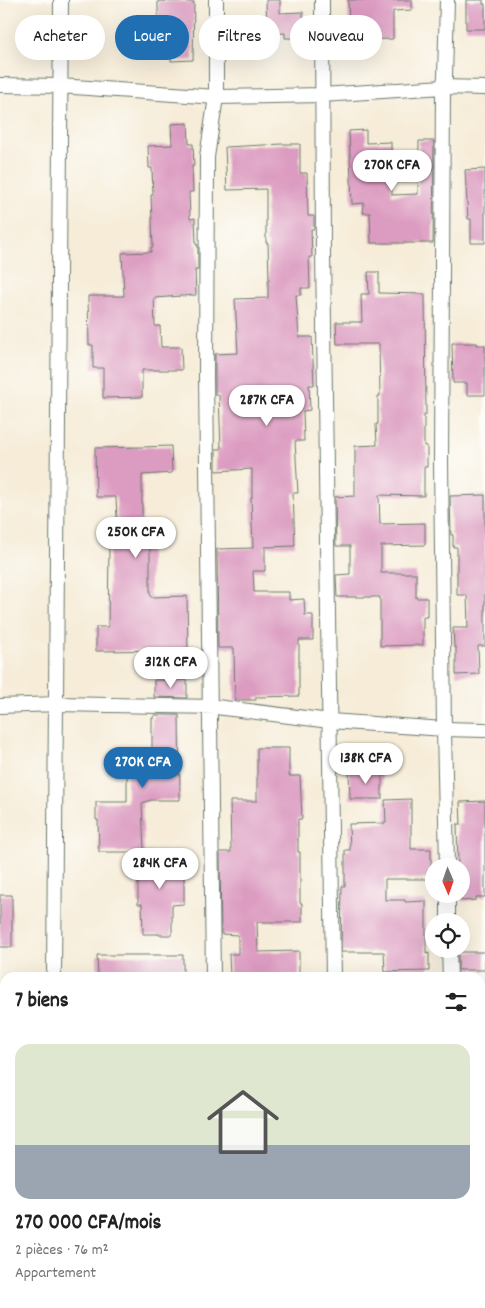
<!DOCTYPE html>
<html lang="fr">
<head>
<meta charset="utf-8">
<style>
	body { margin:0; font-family:Dekko,sans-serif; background:#f6f6f6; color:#222; height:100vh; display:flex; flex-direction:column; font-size:19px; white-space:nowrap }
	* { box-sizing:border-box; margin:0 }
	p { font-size:16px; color:#767676 }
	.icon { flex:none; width:28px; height:28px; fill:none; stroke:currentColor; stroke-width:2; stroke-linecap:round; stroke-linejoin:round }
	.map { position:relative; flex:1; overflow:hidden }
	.sheet { position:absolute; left:0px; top:972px; width:485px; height:336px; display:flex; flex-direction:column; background:#fff; border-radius:15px 15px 0 0; box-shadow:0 5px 20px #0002 }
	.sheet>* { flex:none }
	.banner { position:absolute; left:15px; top:15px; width:455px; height:45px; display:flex; gap:10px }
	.needle { width:32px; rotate:178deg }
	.buttons { position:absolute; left:425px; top:858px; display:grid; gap:10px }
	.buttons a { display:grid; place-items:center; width:45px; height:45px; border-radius:50%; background:#fff; box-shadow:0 5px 20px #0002; font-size:25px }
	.price { position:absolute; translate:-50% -42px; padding:0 11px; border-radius:18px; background:#fff; color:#222; font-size:16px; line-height:32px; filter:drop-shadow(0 1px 2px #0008) }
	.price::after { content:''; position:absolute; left:50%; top:30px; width:15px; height:11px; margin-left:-8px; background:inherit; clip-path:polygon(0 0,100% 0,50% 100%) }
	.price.selected { background:#1f6fb2; color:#fff }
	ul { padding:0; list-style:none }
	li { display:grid; align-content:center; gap:10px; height:265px; padding:0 15px }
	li+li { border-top:1px solid #e0e0e0 }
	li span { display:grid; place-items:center; height:155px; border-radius:15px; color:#555 }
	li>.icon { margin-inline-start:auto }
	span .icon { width:90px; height:90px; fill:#fffc; stroke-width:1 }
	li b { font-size:21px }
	h2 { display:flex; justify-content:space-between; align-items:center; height:60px; padding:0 15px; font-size:21px }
	.tag { padding:0 18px; border-radius:22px; background:#fff; box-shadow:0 5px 20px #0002; font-size:18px; line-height:45px }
	.tag.selected { background:#1f6fb2; color:#fff }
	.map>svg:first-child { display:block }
</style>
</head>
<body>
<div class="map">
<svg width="485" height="1308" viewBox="0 0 485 1308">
	<rect width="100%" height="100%" fill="#fdfcf7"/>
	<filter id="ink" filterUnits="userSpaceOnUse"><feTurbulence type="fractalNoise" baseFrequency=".02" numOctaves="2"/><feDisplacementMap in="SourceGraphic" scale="10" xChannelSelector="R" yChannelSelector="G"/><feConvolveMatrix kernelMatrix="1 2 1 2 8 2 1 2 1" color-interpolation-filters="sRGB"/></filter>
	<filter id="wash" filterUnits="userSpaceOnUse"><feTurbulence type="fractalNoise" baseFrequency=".0096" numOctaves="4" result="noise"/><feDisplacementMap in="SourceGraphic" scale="20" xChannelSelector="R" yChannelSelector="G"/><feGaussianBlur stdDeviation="1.12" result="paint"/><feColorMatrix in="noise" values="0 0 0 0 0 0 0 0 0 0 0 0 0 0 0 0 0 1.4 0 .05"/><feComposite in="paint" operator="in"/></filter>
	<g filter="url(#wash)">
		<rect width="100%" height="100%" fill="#f6ecd8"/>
		<g id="blocks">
			<path fill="#dc9bc1" d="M 266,0 L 280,0 L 280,13 L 303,12 L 304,38 L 285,38 L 285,33 L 267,34 Z
				M 348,0 L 412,0 L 412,10 L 393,11 L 393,39 L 347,40 L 347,27 L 349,27 Z
				M 466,0 L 483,0 L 483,4 L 485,4 L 485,29 L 466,29 Z
				M 158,1 L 194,2 L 193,60 L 171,61 L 170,46 L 158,46 Z
				M 188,123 L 189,144 L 193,144 L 194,166 L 192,166 L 193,192 L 189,192 L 190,219 L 195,218 L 196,245 L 198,245 L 198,270 L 195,270 L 196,295 L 154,298 L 155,326 L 160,326 L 161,347 L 181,347 L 182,370 L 142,370 L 142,397 L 103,398 L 103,368 L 93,368 L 93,345 L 89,345 L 88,296 L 124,296 L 122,253 L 151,252 L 151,247 L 153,247 L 151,195 L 153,195 L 152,168 L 149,168 L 148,146 L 172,145 L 171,124 Z
				M 366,130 L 366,143 L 391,142 L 392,195 L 418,194 L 419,141 L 434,141 L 433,243 L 371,243 L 370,213 L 363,213 L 364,203 L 352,204 L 349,131 Z
				M 283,144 L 300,144 L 300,173 L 307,173 L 308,216 L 314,216 L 314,229 L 311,229 L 312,257 L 309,257 L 310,288 L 301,288 L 301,295 L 296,295 L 299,337 L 312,337 L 314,385 L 309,385 L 310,410 L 303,411 L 304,441 L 295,441 L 298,493 L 293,493 L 295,546 L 265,547 L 265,571 L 253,571 L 254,592 L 289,592 L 289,600 L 304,599 L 305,615 L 313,615 L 313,640 L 299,640 L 299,696 L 256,697 L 256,700 L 235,700 L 234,648 L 218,648 L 217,549 L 253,548 L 251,498 L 252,498 L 252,469 L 216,471 L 216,449 L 221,449 L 219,395 L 215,395 L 215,354 L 238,353 L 235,299 L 268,298 L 268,280 L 269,280 L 268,243 L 266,243 L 266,189 L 227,190 L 225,147 Z
				M 485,169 L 485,243 L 471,243 L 471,219 L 468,219 L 465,170 Z
				M 368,272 L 379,272 L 379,293 L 425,294 L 426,415 L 424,415 L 424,446 L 427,446 L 427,467 L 424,467 L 424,496 L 379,495 L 380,524 L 425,523 L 425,545 L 381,546 L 381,573 L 416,573 L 416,598 L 427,598 L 427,617 L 423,617 L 423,645 L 380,646 L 380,597 L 337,597 L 336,575 L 350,574 L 350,546 L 336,546 L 335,497 L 355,496 L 355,446 L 377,445 L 376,424 L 378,424 L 378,396 L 380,396 L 379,344 L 337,344 L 336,322 L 362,322 L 361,294 L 369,294 Z
				M 452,343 L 477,343 L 477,345 L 485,345 L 485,395 L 467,395 L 467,383 L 453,383 Z
				M 171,446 L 172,473 L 142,475 L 142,519 L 140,519 L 140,545 L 150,545 L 150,593 L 151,597 L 187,596 L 188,650 L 96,651 L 96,627 L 108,627 L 109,546 L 120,546 L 120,519 L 117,519 L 116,497 L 96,497 L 95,448 L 142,447 Z
				M 485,495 L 485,646 L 478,646 L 479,674 L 456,675 L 456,647 L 454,647 L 453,628 L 468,628 L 467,595 L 457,595 L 457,547 L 453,547 L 453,535 L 451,535 L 450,496 Z
				M 154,680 L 187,680 L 187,698 L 154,697 Z
				M 154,715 L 179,715 L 180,800 L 151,800 L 142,803 L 144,852 L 99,852 L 98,820 L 96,820 L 96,802 L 127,802 L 127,756 L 152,756 L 152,718 L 154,718 Z
				M 257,748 L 289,748 L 289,776 L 300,776 L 302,819 L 298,819 L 298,852 L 300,852 L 300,903 L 302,903 L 302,922 L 257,922 L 258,952 L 299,951 L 299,976 L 230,977 L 229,954 L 238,954 L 238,935 L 221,934 L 220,852 L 231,852 L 230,801 L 257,801 Z
				M 349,771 L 382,771 L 382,799 L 350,799 Z
				M 411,799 L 411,849 L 431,849 L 431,879 L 385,879 L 385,900 L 405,900 L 405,902 L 426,901 L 426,954 L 429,953 L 429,971 L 385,972 L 384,952 L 341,952 L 342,886 L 345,886 L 345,850 L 350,850 L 349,824 L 386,823 L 385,800 Z
				M 485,801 L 485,897 L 476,897 L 476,900 L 461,901 L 461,866 L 458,866 L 457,824 L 461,824 L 460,802 Z
				M 184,852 L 184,904 L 172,905 L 172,935 L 159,935 L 159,934 L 143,934 L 142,904 L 138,904 L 138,853 Z
				M 0,895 L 12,895 L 12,947 L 0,947 Z
				M 458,952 L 485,952 L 485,970 L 458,970 Z
				M 97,955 L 183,955 L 183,978 L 98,978 Z"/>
		</g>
	</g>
	<g filter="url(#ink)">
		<use href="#blocks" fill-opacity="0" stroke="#6a7a6d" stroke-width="1"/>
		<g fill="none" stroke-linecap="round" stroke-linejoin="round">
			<g stroke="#6a7a6d" stroke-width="16">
				<path id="street" d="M 322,0 L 323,252 L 333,978
					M 447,0 L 445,77 L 443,87 L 441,461 L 444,729 L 447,866
					M 0,85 L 60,86 L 216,97 L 322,95 L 443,87 L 485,88
					M 0,706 L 56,704 L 216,707 L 330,721 L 444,729 L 485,730
					M 448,894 L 448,921
					M 449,949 L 450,978
					M 54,978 L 61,0
					M 213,978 L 206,377 L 207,157 L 216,97 L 216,0
					M 59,1304 L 59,1308
					M 455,1304 L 455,1308
					M 212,1308 L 212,1304
					M 335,1308 L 335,1304"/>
			</g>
			<use href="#street" stroke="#fff" stroke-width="14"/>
		</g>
	</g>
</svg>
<div class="buttons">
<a><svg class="needle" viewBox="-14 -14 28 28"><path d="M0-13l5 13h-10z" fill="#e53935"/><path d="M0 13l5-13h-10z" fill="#767676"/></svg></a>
<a><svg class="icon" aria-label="locate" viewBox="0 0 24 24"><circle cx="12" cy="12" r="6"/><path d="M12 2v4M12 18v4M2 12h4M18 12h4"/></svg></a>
</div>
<b class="price" style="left:392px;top:192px">270K CFA</b>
<b class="price" style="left:267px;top:427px">287K CFA</b>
<b class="price" style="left:136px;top:559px">250K CFA</b>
<b class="price" style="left:171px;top:689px">312K CFA</b>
<b class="price" style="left:366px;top:785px">138K CFA</b>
<b class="price selected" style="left:143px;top:789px">270K CFA</b>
<b class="price" style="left:160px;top:890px">284K CFA</b>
<div class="banner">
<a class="tag">Acheter</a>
<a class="tag selected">Louer</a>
<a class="tag">Filtres</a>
<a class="tag">Nouveau</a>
</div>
<section class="sheet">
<h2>7 biens<svg class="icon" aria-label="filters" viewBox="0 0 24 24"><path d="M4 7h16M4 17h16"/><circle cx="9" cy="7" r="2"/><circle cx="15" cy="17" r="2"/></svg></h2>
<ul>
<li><span style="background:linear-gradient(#dfe7d0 65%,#9aa5b1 0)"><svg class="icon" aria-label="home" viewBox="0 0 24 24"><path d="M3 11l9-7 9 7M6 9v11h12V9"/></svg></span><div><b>270 000 CFA/mois</b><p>2 pièces · 76 m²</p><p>Appartement</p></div></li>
</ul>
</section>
</div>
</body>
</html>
